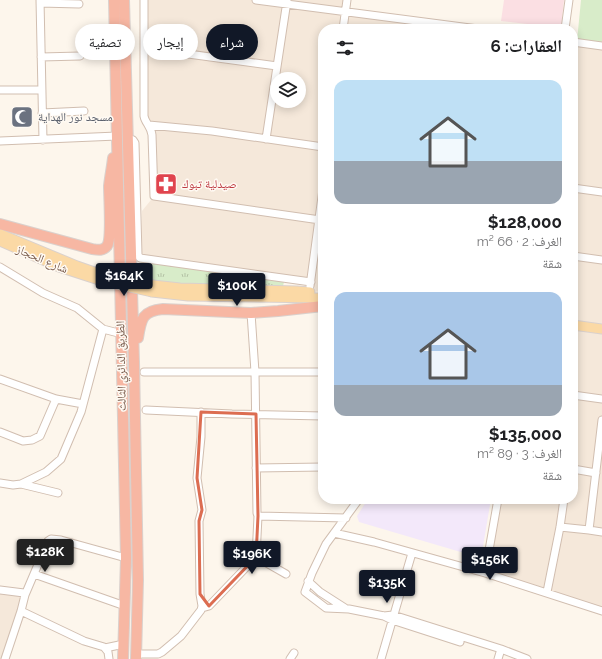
<!DOCTYPE html>
<html lang="ar">
<head>
<meta charset="utf-8">
<style>
	body { margin:0; font-family:Raleway,"Noto Naskh Arabic",sans-serif; background:#f6f6f6; color:#202124; direction:rtl; height:100vh; display:flex; flex-direction:column; font-size:15px; white-space:nowrap }
	* { box-sizing:border-box; margin:0 }
	p { font-size:13px; color:#757577 }
	.icon { flex:none; width:22px; height:22px; fill:none; stroke:currentColor; stroke-width:2; stroke-linecap:round; stroke-linejoin:round }
	.map { position:relative; flex:1; overflow:hidden; direction:ltr }
	.panel { position:absolute; left:318px; top:24px; width:260px; height:480px; display:flex; flex-direction:column; background:#fff; border-radius:16px; box-shadow:0 2px 10px #0003; direction:rtl }
	.panel>* { flex:none }
	.guide { position:absolute; left:12px; top:24px; width:246px; height:36px; direction:rtl; display:flex; gap:8px }
	.fabs { position:absolute; left:270px; top:72px; display:grid; gap:8px }
	.fabs a { display:grid; place-items:center; width:36px; height:36px; border-radius:50%; background:#fff; box-shadow:0 2px 10px #0003; font-size:20px }
	.price { position:absolute; translate:-50% -34px; padding:0 9px; border-radius:4px; background:#111827; color:#fff; font-size:13px; line-height:26px; filter:drop-shadow(0 1px 2px #0008) }
	.price::after { content:''; position:absolute; left:50%; top:24px; width:12px; height:9px; margin-left:-6px; background:inherit; clip-path:polygon(0 0,100% 0,50% 100%) }
	.price.active { background:#222; color:#fff }
	ul { padding:0; list-style:none }
	li { display:grid; align-content:center; gap:8px; height:212px; padding:0 16px }
	li span { display:grid; place-items:center; height:124px; border-radius:12px; color:#555 }
	li>.icon { margin-inline-start:auto }
	span .icon { width:72px; height:72px; fill:#fffc; stroke-width:1 }
	li b { font-size:17px }
	h2 { display:flex; justify-content:space-between; align-items:center; height:48px; padding:0 16px; font-size:17px }
	.tag { padding:0 14px; border-radius:18px; background:#fff; box-shadow:0 2px 10px #0003; font-size:14px; line-height:36px }
	.tag.active { background:#111827; color:#fff }
	.map>svg:first-child { display:block }
</style>
</head>
<body>
<div class="map">
<svg width="602" height="659" viewBox="0 0 602 659">
	<defs>
		<pattern id="grass-tufts" width="24" height="20" patternUnits="userSpaceOnUse"><rect width="24" height="20" fill="#d8ecc9"/><path d="M3 7l-1-3M5 7V3M7 7l1-3M15 17l-1-3M17 17v-4M19 17l1-3" fill="none" stroke="#b4c2a5"/></pattern>
	</defs>
	<rect width="100%" height="100%" fill="#fdf6ec"/>
	<path fill="#f5e8da" fill-rule="evenodd" d="M 144,0 L 350,0 L 348,12 L 477,29 L 323,29 L 323,292 L 310,291 L 311,282 L 141,258 L 142,211 L 155,195 L 153,132 L 145,120 ZM 277,79 L 299,79 L 299,101 L 277,101 Z
		M 573,41 L 602,46 L 602,607 L 487,573 L 500,499 L 573,499 Z
		M 0,590 L 24,594 L 6,659 L 0,659 Z"/>
	<path fill="#f3e8fa" d="M 368,499 L 491,499 L 481,558 L 359,522 L 357,516 Z"/>
	<path fill="#fbdfe3" d="M 504,0 L 564,0 L 561,28 L 501,21 Z"/>
	<path fill="url(#grass-tufts)" d="M 141,259 L 285,278 L 282,290 L 140,282 Z"/>
	<path fill="#d8ecc9" d="M 581,0 L 602,0 L 602,45 L 577,41 Z"/>
	<g fill="none" stroke-linecap="round" stroke-linejoin="round">
		<g stroke="#d1beb0" stroke-width="9">
			<path id="minor" d="M 40,0 L 43,140
				M 144,0 L 144,116 C 145,123 151,126 152,135 L 154,196 L 320,220
				M 256,0 L 478,29
				M 40,3 L 79,4
				M 343,29 L 347,0
				M 565,29 L 569,0
				M 573,42 L 602,46
				M 144,48 L 277,66
				M 41,57 L 80,56
				M 0,90 L 42,90
				M 42,113 L 84,111
				M 149,125 L 212,131 L 323,147
				M 128,138 L 133,140 L 135,143 L 138,255 L 140,258 L 311,282
				M 266,139 L 287,1
				M 0,141 L 117,136
				M 573,188 L 602,192
				M 573,256 L 602,260
				M 0,267 L 43,293 L 77,308 L 103,329 L 122,334
				M 310,286 L 323,189
				M 144,372 L 323,372
				M 0,379 L 56,399 L 83,404
				M 573,395 L 602,399
				M 146,410 L 232,414 L 323,416
				M 602,420 L 589,530 L 602,532
				M 0,432 L 23,441 L 32,440 L 40,436 L 56,399
				M 256,468 L 323,467
				M 573,469 L 596,473
				M 0,483 L 13,485 L 21,484 L 46,472 L 61,459 L 81,412 L 103,329
				M 21,484 L 58,493
				M 359,499 L 326,544 L 312,573 L 305,592 L 326,608 L 349,609 L 384,616 L 393,615 L 501,649 L 527,659
				M 258,516 L 346,518
				M 560,527 L 589,530
				M 334,533 L 374,542 L 485,573 L 498,499
				M 256,557 L 286,574
				M 485,573 L 602,611
				M 34,574 L 125,606
				M 308,581 L 320,592 L 345,608
				M 0,590 L 24,593 L 25,595 L 21,611 L 5,659
				M 547,592 L 560,527 L 564,499
				M 25,595 L 48,541 L 51,539 L 61,540 L 126,558
				M 202,608 L 209,606 L 256,557 L 258,516 L 257,513 L 255,372 L 251,313
				M 21,611 L 84,641 L 104,647 L 108,652 L 109,659
				M 384,616 L 392,620 L 460,642
				M 105,648 L 124,644
				M 137,654 L 158,654 L 162,652 L 181,636 L 201,610 L 202,606 L 200,594 L 199,521 L 202,510 L 197,478 L 201,437 L 201,412
				M 290,659 L 294,653
				M 381,659 L 412,553
				M 498,659 L 501,649"/>
		</g>
		<g stroke="#dad1cd" stroke-width="11">
			<path id="major" d="M 0,234 L 77,266 L 100,274
				M 0,241 L 59,267 L 99,280
				M 153,285 L 180,288 L 297,291 L 310,292
				M 152,292 L 188,296 L 323,298
				M 573,325 L 602,329"/>
		</g>
		<g stroke="#dad1cd" stroke-width="12">
			<path id="highway" d="M 114,0 L 126,558 L 123,659
				M 124,0 L 134,362 L 138,580 L 136,659
				M 0,224 L 92,249 C 98,250 103,251 107,246 C 112,239 109,197 109,186 C 110,177 112,167 113,158
				M 138,338 C 141,319 142,311 163,309 L 251,313 L 278,311 L 323,306"/>
		</g>
		<use href="#minor" stroke="#fff" stroke-width="7"/>
		<use href="#major" stroke="#fbd9a5" stroke-width="9"/>
		<use href="#highway" stroke="#f7b7a3" stroke-width="10"/>
		<g stroke="#dad1cd" stroke-width="11" stroke-linecap="butt">
			<path id="major-bridge" d="M 100,274 L 153,285
				M 99,280 L 152,292"/>
		</g>
		<use href="#major-bridge" stroke="#fbd9a5" stroke-width="9"/>
	</g>
	<path fill="none" stroke="#dc6d51" stroke-width="3" stroke-linejoin="round" d="M 201,412 L 256,414 L 258,516 L 256,557 L 209,606 L 200,594 L 199,521 L 202,510 L 197,478 Z"/>
	<defs>
		<g id="mosque-square" transform="scale(1.15)"><rect x="-9" y="-9" width="18" height="18" rx="4" fill="#6b7280" stroke="#fffaf3"/><path d="M3.5-4.9A6 6 0 1 0 3.5 4.9A5 5 0 1 1 3.5-4.9Z" fill="#fff"/></g>
		<g id="pharmacy-square" transform="scale(1.15)"><rect x="-9" y="-9" width="18" height="18" rx="4" fill="#e0444e" stroke="#fffaf3"/><path d="M-2-6h4v4h4v4h-4v4h-4v-4h-4v-4h4Z" fill="#fff"/></g>
	</defs>
	<g fill-rule="evenodd">
		<use href="#mosque-square" x="22" y="117"/>
		<use href="#pharmacy-square" x="166" y="184"/>
	</g>
	<g text-anchor="middle" dominant-baseline="central" stroke-width="3" stroke-linejoin="round" paint-order="stroke">
		<g font-size="12" fill="#5b616d" stroke="#fffaf3" text-anchor="start">
			<text x="38" y="117">مسجد نور الهداية</text>
		</g>
		<g font-size="12" fill="#be3a42" stroke="#fffaf3" text-anchor="start">
			<text x="182" y="184">صيدلية تبوك</text>
		</g>
		<g font-size="12" fill="#7a5c4d" stroke="#fffaf3">
			<text transform="translate(42 259) rotate(23)">شارع الحجاز</text>
			<text transform="translate(121 366) rotate(-91)">الطريق الدائري الثالث</text>
		</g>
	</g>
</svg>
<div class="fabs">
<a><svg class="icon" aria-label="layers" viewBox="0 0 24 24"><path d="M12 4l9 5-9 5-9-5zM3 14l9 5 9-5"/></svg></a>
</div>
<b class="price" style="left:124px;top:297px">$164K</b>
<b class="price" style="left:237px;top:307px">$100K</b>
<b class="price active" style="left:45px;top:573px">$128K</b>
<b class="price" style="left:252px;top:575px">$196K</b>
<b class="price" style="left:490px;top:581px">$156K</b>
<b class="price" style="left:387px;top:604px">$135K</b>
<div class="guide">
<a class="tag active">شراء</a>
<a class="tag">إيجار</a>
<a class="tag">تصفية</a>
</div>
<section class="panel">
<h2>العقارات: 6<svg class="icon" aria-label="filters" viewBox="0 0 24 24"><path d="M4 7h16M4 17h16"/><circle cx="9" cy="7" r="2"/><circle cx="15" cy="17" r="2"/></svg></h2>
<ul>
<li><span style="background:linear-gradient(#bfe0f5 65%,#9aa5b1 0)"><svg class="icon" aria-label="home" viewBox="0 0 24 24"><path d="M3 11l9-7 9 7M6 9v11h12V9"/></svg></span><div><b>$128,000</b><p>الغرف: 2 · 66 m²</p><p>شقة</p></div></li>
<li><span style="background:linear-gradient(#a9c7e8 75%,#9aa5b1 0)"><svg class="icon" aria-label="home" viewBox="0 0 24 24"><path d="M3 11l9-7 9 7M6 9v11h12V9"/></svg></span><div><b>$135,000</b><p>الغرف: 3 · 89 m²</p><p>شقة</p></div></li>
</ul>
</section>
</div>
</body>
</html>
